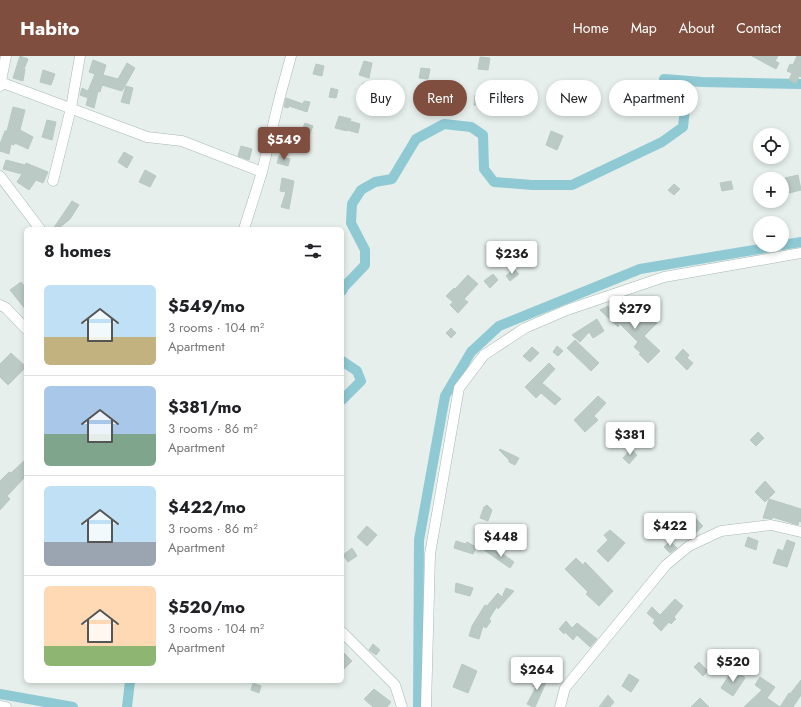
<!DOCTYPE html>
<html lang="en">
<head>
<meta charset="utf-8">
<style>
	body { margin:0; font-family:Jost,sans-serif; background:#f6f6f6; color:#202124; height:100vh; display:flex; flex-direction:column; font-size:15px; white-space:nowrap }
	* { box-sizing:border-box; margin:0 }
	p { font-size:13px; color:#757577 }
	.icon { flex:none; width:22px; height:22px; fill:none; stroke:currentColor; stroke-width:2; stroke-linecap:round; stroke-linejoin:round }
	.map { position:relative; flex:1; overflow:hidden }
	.sheet { position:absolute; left:24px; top:171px; width:320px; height:456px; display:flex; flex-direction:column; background:#fff; border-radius:6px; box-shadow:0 2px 6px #0003 }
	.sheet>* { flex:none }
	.guide { position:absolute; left:356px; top:24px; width:380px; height:36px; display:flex; gap:8px }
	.tools { position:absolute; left:753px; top:72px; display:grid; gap:8px }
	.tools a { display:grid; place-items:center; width:36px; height:36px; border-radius:50%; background:#fff; box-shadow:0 2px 6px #0003; font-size:20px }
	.price { position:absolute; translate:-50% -34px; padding:0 9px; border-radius:4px; background:#fff; color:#222; font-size:13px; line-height:26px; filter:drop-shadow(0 1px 2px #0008) }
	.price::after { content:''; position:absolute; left:50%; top:24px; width:12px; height:9px; margin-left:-6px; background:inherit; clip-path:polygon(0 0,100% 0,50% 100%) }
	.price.active { background:#7f4e3f; color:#fff }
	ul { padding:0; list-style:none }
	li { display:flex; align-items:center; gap:12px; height:100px; padding:0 20px }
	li+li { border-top:1px solid #e0e0e0 }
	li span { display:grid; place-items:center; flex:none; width:112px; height:80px; border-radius:6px; color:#555 }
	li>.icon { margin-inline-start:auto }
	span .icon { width:48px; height:48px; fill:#fffc; stroke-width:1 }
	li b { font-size:17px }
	h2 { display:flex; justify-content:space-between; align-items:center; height:48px; padding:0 20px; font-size:17px }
	.pill { padding:0 14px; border-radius:18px; background:#fff; box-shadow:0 2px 6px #0003; font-size:14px; line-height:36px }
	.pill.active { background:#7f4e3f; color:#fff }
	header { display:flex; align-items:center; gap:24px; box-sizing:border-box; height:56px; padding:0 20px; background:#7f4e3f; color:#fff }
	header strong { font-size:19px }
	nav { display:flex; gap:22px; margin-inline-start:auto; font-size:14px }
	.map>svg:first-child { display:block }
</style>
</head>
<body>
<header>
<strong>Habito</strong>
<nav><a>Home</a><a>Map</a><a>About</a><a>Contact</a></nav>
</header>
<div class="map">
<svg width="801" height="651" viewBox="0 0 801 651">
	<rect width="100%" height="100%" fill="#e6efeb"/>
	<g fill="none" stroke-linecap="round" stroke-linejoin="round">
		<path stroke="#8ec9d4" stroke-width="10" d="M 342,235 L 344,231 L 365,209 L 365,194 L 351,167 L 352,148 L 361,134 L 375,126 L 392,123 L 416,83 L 444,68 L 471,71 L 483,79 L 484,113 L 494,126 L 532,129 L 572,129 L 662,86 L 683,71 L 685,53 L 676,38 L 664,23 L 702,26 L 801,28
			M 342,305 L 357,315 L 361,325 L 342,344
			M 0,638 L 73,651
			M 127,651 L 130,625
			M 418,651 L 419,484 L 445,340 L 471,296 L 499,270 L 640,213 L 801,186"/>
	</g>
	<path fill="#bbcac4" stroke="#b8c9c2" d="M 20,0 L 28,3 L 24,13 L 25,13 L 23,25 L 13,22 Z
		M 752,0 L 778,0 L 775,5 L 779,7 L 776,13 Z
		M 797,0 L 801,0 L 801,21 L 799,20 L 796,27 L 789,24 L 792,17 L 787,15 L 790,8 L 793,9 Z
		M 480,1 L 490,2 L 488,14 L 478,13 Z
		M 93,4 L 106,9 L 103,19 L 118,23 L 127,7 L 135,12 L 122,35 L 102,29 L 100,36 L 98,35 L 94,52 L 86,49 L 88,42 L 80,39 L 82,32 L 88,35 L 95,18 L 89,16 Z
		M 364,5 L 372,7 L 369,22 L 359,19 Z
		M 316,8 L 324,10 L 322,20 L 313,18 Z
		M 421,12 L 430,13 L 428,23 L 419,22 Z
		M 43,14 L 55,18 L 51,29 L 40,26 Z
		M 363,27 L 369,28 L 364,46 L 357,44 Z
		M 390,28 L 400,30 L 397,43 L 387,41 Z
		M 126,30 L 133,32 L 129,48 L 121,46 Z
		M 331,32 L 338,34 L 336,42 L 329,41 Z
		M 415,36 L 422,37 L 421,46 L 414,44 Z
		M 475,39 L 482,40 L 480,49 L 474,49 Z
		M 366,40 L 376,43 L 374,51 L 364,48 Z
		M 286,42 L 303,48 L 304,45 L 310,46 L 307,56 L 289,50 L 288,52 L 284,51 Z
		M 13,51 L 25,54 L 20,74 L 33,81 L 28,93 L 15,87 L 14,89 L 11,88 L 9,98 L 0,95 L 0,88 L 5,75 L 7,75 Z
		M 339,60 L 351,63 L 350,65 L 360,68 L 358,77 L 347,74 L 347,75 L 335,72 Z
		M 47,64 L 56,66 L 52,84 L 42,81 Z
		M 305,67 L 313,70 L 304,91 L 291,86 L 295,76 L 300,79 Z
		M 551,75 L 563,80 L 557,94 L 546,89 Z
		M 241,90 L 252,93 L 249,104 L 238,100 Z
		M 124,96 L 133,101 L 127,112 L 118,106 Z
		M 279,100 L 290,103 L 288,110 L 277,107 Z
		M 6,104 L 25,109 L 26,107 L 48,116 L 43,127 L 36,124 L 29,134 L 17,126 L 22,118 L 3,113 Z
		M 145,114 L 156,120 L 150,131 L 139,126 Z
		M 798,119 L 801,134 L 789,137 L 785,122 Z
		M 282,122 L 294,125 L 289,153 L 281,151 L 286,136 L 280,135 Z
		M 731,125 L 733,133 L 722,135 L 720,127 Z
		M 674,128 L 680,133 L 674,139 L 668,134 Z
		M 72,145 L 79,149 L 70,163 L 58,173 L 53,173 Z
		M 514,213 L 519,218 L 510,225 L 506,220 Z
		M 493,218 L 498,224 L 490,232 L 484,225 Z
		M 468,219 L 478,228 L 464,243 L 468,246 L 458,257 L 450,249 L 453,246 L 446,240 L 454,232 L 455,233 Z
		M 21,226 L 26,232 L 26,254 L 10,234 Z
		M 608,250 L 613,259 L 621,251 L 629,259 L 634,255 L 645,266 L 650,261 L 657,267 L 644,280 L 660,295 L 648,307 L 639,298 L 641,297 L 634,291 L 638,286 L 618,266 L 619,270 L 618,271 L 600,254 Z
		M 597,263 L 604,275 L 593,282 L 589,276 L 580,286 L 572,279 Z
		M 451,272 L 456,277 L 451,282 L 446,277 Z
		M 575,284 L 599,307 L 591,315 L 567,292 Z
		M 557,290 L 563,295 L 558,300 L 553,296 Z
		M 532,291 L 539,297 L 530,306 L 523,300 Z
		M 683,293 L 689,299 L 687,302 L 693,307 L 687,314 L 675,302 Z
		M 11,297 L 26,311 L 8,329 L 0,321 L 0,308 Z
		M 549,307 L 555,313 L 542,327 L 561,343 L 555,349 L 541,337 L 536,342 L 525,331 Z
		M 598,340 L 606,347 L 594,360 L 598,364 L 585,376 L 574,364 Z
		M 758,376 L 764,382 L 756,390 L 750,384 Z
		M 500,393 L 519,402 L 515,409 L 509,406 L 509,404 L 499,394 Z
		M 631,393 L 637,399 L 629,408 L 623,402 Z
		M 26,403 L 26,420 L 7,440 L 10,443 L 0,454 L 0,425 L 9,416 L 11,417 Z
		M 765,425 L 775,436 L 765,446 L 755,436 Z
		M 769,443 L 801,453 L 801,466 L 799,465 L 798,469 L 772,461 L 772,463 L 763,462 Z
		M 487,449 L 492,454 L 488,465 L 480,462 L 484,451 Z
		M 692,459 L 703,470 L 692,480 L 682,470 Z
		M 367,470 L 377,479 L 367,490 L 357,481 Z
		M 610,474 L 625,487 L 608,506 L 597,495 L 608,484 L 604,479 Z
		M 748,481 L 758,485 L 756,494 L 745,490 Z
		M 787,484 L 795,487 L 787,511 L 773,507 L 778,493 L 783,495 Z
		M 456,485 L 466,488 L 467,486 L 476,491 L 473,498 L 454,492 Z
		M 670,485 L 677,492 L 670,497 L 664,491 Z
		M 352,492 L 357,500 L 348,506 L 343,499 Z
		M 485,492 L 503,498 L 514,506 L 510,512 L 484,494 Z
		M 576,502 L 583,509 L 585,506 L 613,535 L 599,550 L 586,538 L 588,536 L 565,513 Z
		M 456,527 L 473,532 L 470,540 L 455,536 Z
		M 506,532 L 514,535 L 498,553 L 497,550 L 489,563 L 491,565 L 486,572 L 483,570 L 479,583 L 469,580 L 472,570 L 485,549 L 487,550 L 498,537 L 502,541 Z
		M 675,543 L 683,550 L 674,561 L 676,563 L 671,568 L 669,566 L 661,575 L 653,567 L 655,564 L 647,557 L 652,551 L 660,559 Z
		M 566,565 L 572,572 L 577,567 L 597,583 L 590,591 L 577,579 L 573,584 L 565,576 L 564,578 L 559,573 Z
		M 373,588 L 380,594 L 376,599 L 369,594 Z
		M 342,595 L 352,605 L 342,615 Z
		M 699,606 L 708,615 L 703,620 L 694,611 Z
		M 462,608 L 477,615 L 468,637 L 453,631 Z
		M 736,613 L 745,622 L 733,640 L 721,632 L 728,621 Z
		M 629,618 L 639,624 L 631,636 L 622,630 Z
		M 537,620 L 547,624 L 535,651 L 533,651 L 527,648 L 536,631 L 533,630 Z
		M 760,621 L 775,631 L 767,642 L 780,651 L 789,637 L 790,638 L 801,624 L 801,639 L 793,651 L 744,651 L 762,634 L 755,629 Z
		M 253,627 L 261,630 L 259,637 L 251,634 Z
		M 374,633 L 391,646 L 387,651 L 373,651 L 364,643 Z
		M 608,639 L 614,646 L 610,651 L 599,651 Z
		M 700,642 L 709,651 L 691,651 Z"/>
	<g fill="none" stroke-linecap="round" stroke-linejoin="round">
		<g stroke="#a8b8b2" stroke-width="11">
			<path id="minor" d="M 0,26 L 147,81 L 182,85 L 262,116
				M 0,30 L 6,0
				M 0,120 L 40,173
				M 53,125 L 71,52 L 80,0
				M 244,173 L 262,116 L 279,44 L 291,0
				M 0,249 L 6,252 L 26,273
				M 342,576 L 395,629 L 402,651
				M 0,650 L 6,651
				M 426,651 L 430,498 L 459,332 L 484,299 L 525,272 L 567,254 L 664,221 L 801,197
				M 560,651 L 565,632 L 666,509 L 689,490 L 721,475 L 771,469 L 801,476"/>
		</g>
		<use href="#minor" stroke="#fff" stroke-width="10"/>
	</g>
</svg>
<div class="tools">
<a><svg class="icon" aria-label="locate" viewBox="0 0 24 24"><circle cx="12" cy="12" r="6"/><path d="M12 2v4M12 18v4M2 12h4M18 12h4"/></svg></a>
<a>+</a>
<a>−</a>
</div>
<b class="price active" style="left:284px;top:105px">$549</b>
<b class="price" style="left:512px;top:219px">$236</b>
<b class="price" style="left:635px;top:274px">$279</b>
<b class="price" style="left:630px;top:400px">$381</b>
<b class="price" style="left:670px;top:491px">$422</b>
<b class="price" style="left:501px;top:502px">$448</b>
<b class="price" style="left:733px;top:627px">$520</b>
<b class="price" style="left:537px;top:635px">$264</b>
<div class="guide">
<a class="pill">Buy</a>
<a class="pill active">Rent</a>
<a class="pill">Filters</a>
<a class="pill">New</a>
<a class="pill">Apartment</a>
</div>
<section class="sheet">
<h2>8 homes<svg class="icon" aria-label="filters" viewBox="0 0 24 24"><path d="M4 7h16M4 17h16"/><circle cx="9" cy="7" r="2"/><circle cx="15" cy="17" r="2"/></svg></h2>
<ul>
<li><span style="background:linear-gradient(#bfe0f5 65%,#c2b280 0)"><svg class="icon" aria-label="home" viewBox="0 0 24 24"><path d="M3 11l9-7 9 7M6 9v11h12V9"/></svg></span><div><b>$549/mo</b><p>3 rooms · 104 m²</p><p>Apartment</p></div></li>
<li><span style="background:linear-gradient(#a9c7e8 60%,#7fa58c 0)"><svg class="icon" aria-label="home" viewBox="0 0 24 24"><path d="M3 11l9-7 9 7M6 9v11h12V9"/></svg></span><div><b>$381/mo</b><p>3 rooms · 86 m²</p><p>Apartment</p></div></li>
<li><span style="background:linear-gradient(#bfe0f5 70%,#9aa5b1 0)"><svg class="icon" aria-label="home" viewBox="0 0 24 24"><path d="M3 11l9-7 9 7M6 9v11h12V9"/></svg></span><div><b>$422/mo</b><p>3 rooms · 86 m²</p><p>Apartment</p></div></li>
<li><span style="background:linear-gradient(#ffd9b3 75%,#8fb573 0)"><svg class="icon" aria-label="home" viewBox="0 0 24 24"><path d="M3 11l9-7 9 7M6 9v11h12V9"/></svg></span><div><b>$520/mo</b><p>3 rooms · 104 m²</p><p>Apartment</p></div></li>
</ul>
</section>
</div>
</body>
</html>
